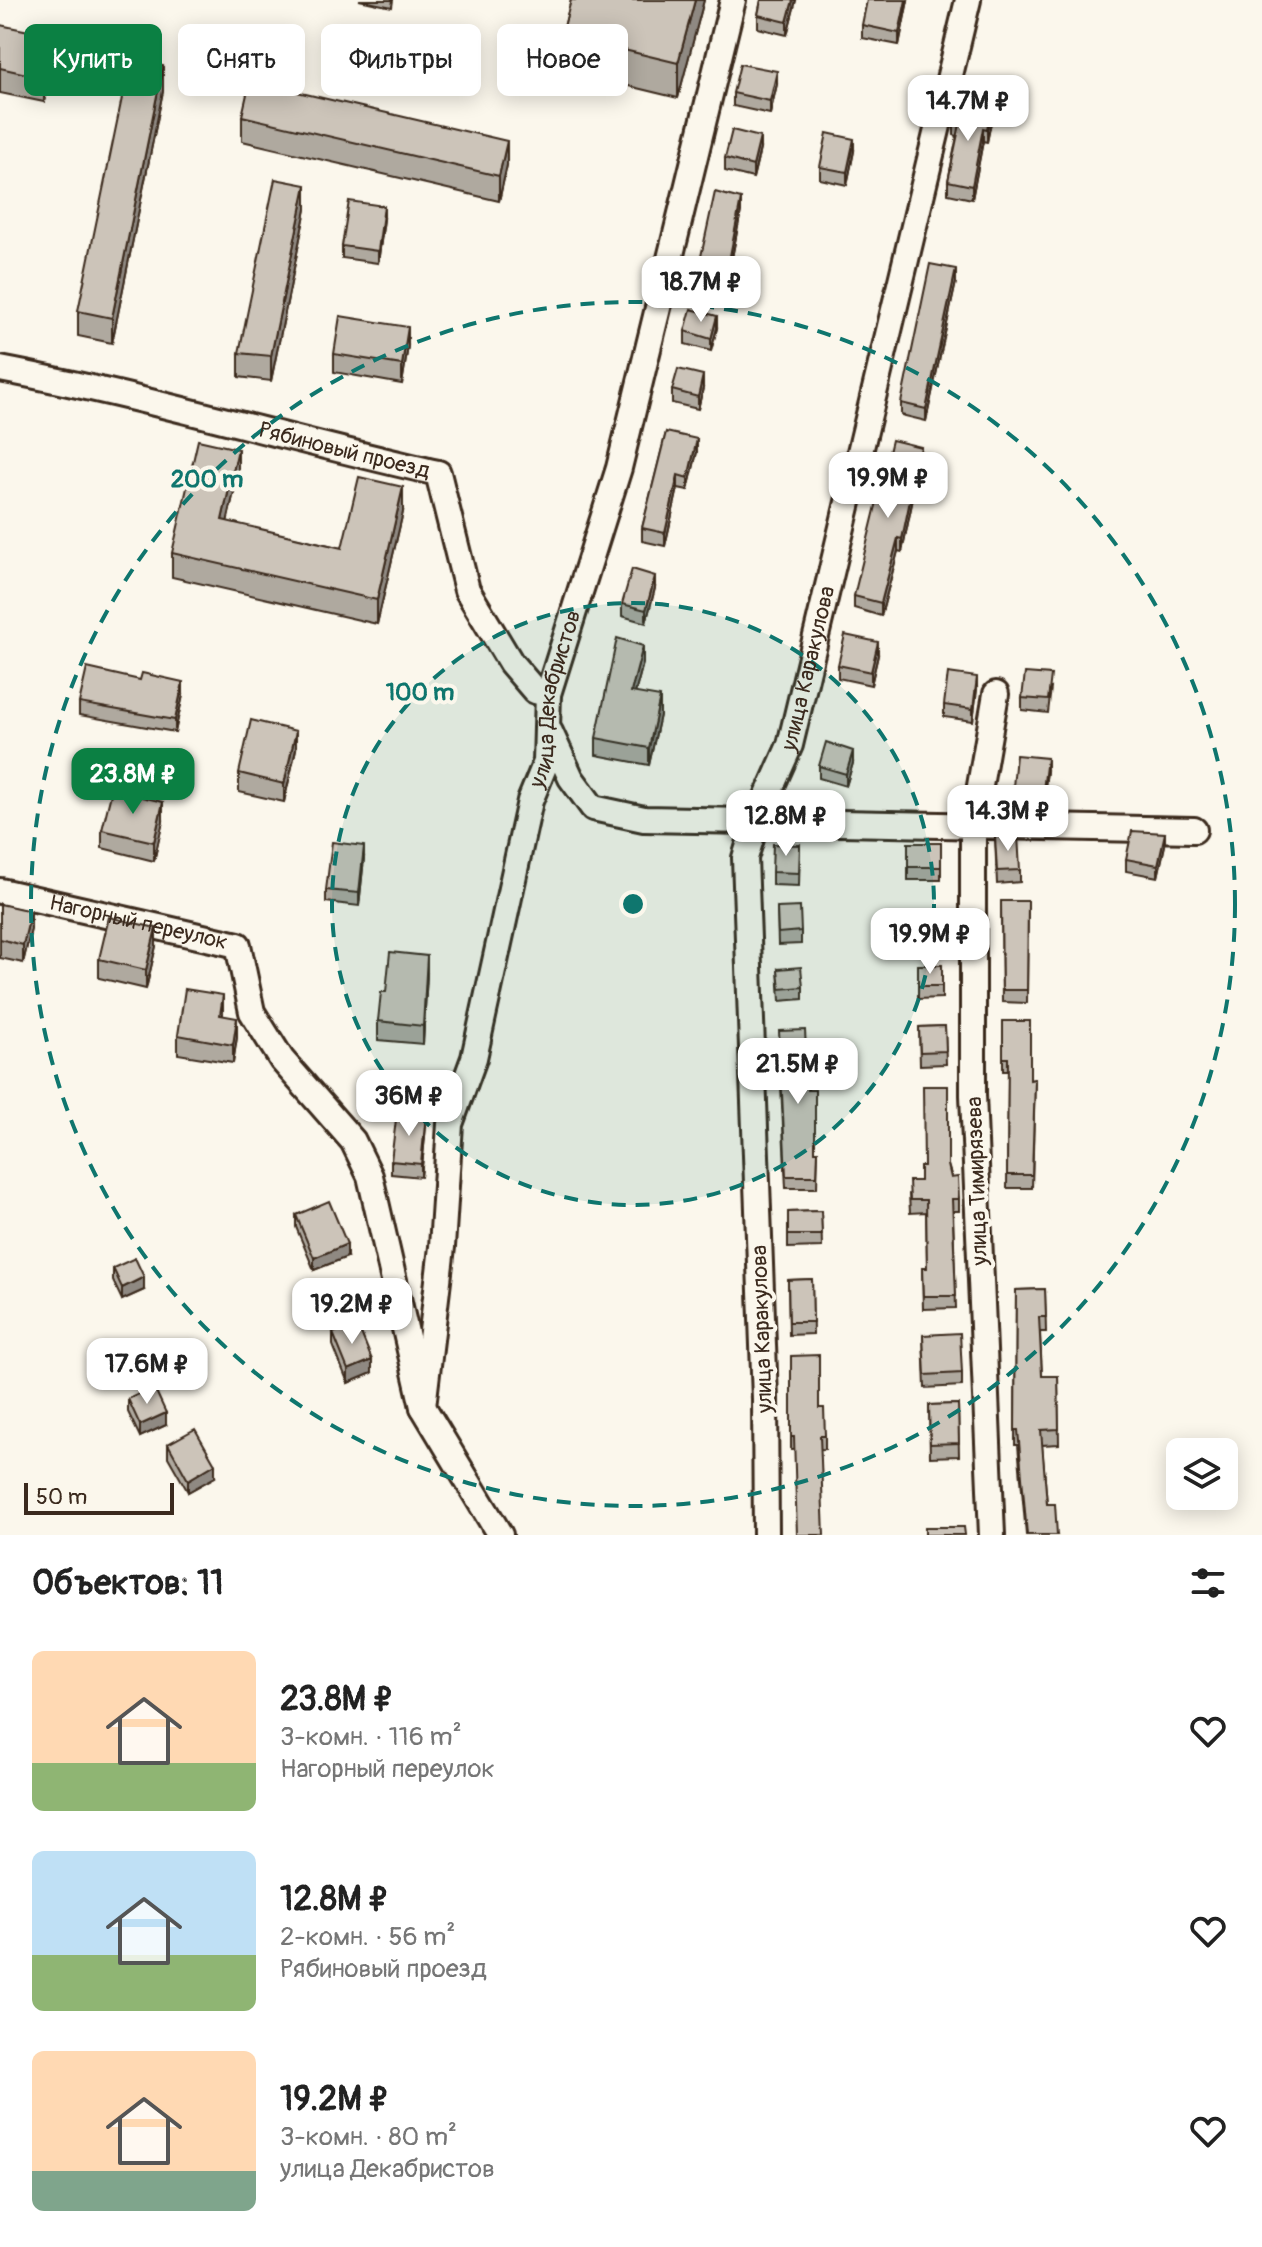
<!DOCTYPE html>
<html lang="ru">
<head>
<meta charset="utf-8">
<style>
	body { margin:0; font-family:Pangolin,sans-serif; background:#f6f6f6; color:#222; height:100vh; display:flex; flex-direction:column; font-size:30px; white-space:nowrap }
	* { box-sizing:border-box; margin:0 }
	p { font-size:26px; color:#767676 }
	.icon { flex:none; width:44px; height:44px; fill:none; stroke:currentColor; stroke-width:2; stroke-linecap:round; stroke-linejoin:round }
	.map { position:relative; height:1535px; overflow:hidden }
	.sheet { display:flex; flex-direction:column; background:#fff; flex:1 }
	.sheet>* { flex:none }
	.banner { position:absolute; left:24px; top:24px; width:800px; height:72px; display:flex; gap:16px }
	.buttons { position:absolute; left:1166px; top:1438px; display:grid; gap:16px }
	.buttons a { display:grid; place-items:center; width:72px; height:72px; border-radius:12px; background:#fff; box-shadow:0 4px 20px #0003; font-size:40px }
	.scale { position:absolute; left:24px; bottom:20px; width:150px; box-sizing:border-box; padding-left:8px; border:4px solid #3b2a1e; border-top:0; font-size:22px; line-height:28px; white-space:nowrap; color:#3b2a1e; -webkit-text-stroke:6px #fbf7ec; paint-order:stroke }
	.price { position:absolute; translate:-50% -68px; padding:0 18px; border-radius:16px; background:#fff; color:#222; font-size:26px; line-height:52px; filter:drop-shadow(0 2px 4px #0008) }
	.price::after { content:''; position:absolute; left:50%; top:48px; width:24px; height:18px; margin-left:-12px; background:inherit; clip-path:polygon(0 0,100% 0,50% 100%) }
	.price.current { background:#0b8043; color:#fff }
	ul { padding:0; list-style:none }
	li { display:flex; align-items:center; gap:24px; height:200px; padding:0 32px }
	li span { display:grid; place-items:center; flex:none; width:224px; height:160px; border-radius:12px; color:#555 }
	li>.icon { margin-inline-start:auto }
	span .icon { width:96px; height:96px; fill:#fffc; stroke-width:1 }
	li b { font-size:34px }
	h2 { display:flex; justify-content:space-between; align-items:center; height:96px; padding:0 32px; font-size:34px }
	.pill { padding:0 28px; border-radius:12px; background:#fff; box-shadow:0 4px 20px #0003; font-size:28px; line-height:72px }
	.pill.current { background:#0b8043; color:#fff }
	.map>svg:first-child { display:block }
</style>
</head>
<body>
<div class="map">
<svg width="1262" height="1535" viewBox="0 0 1262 1535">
	<rect width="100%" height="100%" fill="#fbf7ec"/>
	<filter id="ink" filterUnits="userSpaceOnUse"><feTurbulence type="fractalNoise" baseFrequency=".0125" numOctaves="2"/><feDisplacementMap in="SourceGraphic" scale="16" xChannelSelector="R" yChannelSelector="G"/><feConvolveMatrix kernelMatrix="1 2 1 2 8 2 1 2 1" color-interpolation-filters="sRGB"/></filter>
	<g filter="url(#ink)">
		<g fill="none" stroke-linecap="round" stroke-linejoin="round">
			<g stroke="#3b2a1e" stroke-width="30">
				<g id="minor">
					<path id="s1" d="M 0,369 C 148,397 291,440 438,473 L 467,590 L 511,663 L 535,691 L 548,694"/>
					<path d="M 550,732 L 571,778 L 593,808 L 644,819 L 1194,830"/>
					<path id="s2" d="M 0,891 L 238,945 L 252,1012 L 282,1060 L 353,1141 L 370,1176 L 423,1407 L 500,1535"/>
					<path id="s3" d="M 423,1407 L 442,1247 L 450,1124 L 474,1058 L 530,801 L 546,762 L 548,694 L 619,468 L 733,0"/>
					<path id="s4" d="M 766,1535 L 765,1399 L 745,858 L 757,819 L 790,745 L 968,0"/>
					<path d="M 992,1535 L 973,1095 L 973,826 L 996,694"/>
				</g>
			</g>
			<use href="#minor" stroke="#fbf7ec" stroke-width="24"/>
		</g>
		<path fill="#afa99f" stroke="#3b2a1e" stroke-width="2" d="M 359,0 L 393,0 L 392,7 Z
			M 571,0 L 704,0 L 678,98 L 562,70 L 562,35 Z
			M 761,0 L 796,0 L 787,35 L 758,28 L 758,15 Z
			M 908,0 L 899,45 L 862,38 L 862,25 Z
			M 0,25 L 53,60 L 44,102 L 0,93 Z
			M 777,84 L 770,114 L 733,106 L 733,93 Z
			M 163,91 L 112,343 L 78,336 L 78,311 Z
			M 242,116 L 507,165 L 499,201 L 242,141 Z
			M 991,122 L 987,142 L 983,141 L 972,199 L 948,194 L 948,181 L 957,136 L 954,135 L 954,123 Z
			M 760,149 L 753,178 L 725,171 L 725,158 Z
			M 854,151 L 847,185 L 820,179 L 820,167 Z
			M 306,209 L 271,381 L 239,377 L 239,353 Z
			M 741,211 L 725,294 L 697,288 L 697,275 Z
			M 384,219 L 378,263 L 342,258 L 342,246 Z
			M 956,282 L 926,421 L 901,415 L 901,403 Z
			M 717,328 L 711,351 L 685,344 L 685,331 Z
			M 408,346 L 402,384 L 334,372 L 334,354 Z
			M 703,388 L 698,409 L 672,403 L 672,390 Z
			M 666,432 L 697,452 L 688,490 L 678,488 L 665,546 L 642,541 L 642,528 Z
			M 921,459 L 902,552 L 898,551 L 881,616 L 854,608 L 854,596 Z
			M 238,474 L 227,522 L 342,548 L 403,512 L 377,624 L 172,577 L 172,553 Z
			M 655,588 L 646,623 L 622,616 L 622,604 Z
			M 878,655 L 871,685 L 838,678 L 838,665 Z
			M 643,663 L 635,693 L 660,715 L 649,765 L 596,755 L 596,738 Z
			M 1051,688 L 1048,713 L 1022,710 L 1022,698 Z
			M 977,689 L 973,721 L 944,717 L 944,705 Z
			M 183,695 L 175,732 L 79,715 L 79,703 Z
			M 296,749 L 284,802 L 239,792 L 239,773 Z
			M 853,763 L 846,786 L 819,778 L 819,766 Z
			M 1047,771 L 1043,802 L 1013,799 L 1013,787 Z
			M 163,821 L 154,861 L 102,848 L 102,830 Z
			M 995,836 L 1020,870 L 1020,882 L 997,884 Z
			M 908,843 L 941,843 L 941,880 L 908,880 Z
			M 800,845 L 799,886 L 772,885 L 772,872 Z
			M 1165,845 L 1158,877 L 1126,871 L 1126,859 Z
			M 364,858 L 359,906 L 326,902 L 326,890 Z
			M 1001,901 L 1028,901 L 1027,1003 L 1002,1002 Z
			M 0,904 L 31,929 L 23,963 L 0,958 Z
			M 777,908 L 801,931 L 801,944 L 778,945 Z
			M 942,911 L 942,938 L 920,939 L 920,912 Z
			M 156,946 L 146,989 L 99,978 L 99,959 Z
			M 918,965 L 942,965 L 942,998 L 918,999 Z
			M 778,969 L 803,987 L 803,999 L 780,1001 Z
			M 427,974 L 423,1044 L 378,1040 L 378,1021 L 386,992 Z
			M 223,1016 L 237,1037 L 233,1063 L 178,1054 L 178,1035 Z
			M 1003,1021 L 1030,1080 L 1035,1079 L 1032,1188 L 1007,1188 L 1008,1071 L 1003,1071 Z
			M 945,1026 L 946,1064 L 920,1065 L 919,1027 Z
			M 779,1044 L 808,1090 L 815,1151 L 818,1151 L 817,1188 L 786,1188 Z
			M 426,1126 L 421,1177 L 391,1174 L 391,1161 Z
			M 948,1165 L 959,1199 L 959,1211 L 953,1211 L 956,1308 L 923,1309 L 922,1268 L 927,1268 L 926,1212 L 910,1213 L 909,1194 L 920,1181 Z
			M 821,1211 L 822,1247 L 788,1248 L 788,1212 Z
			M 296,1215 L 347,1257 L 314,1270 L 296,1227 Z
			M 113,1268 L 144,1290 L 122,1300 L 113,1281 Z
			M 812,1279 L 813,1334 L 789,1335 L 788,1280 Z
			M 1045,1289 L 1046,1332 L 1040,1332 L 1042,1376 L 1058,1376 L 1059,1444 L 1042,1445 L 1047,1504 L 1057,1535 L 1026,1535 L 1018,1445 L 1015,1445 L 1016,1290 Z
			M 333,1333 L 372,1373 L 348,1383 L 333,1345 Z
			M 923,1335 L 962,1373 L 962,1386 L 925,1388 Z
			M 791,1356 L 819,1408 L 825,1436 L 825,1449 L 791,1450 Z
			M 128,1399 L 166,1425 L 140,1437 L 128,1412 Z
			M 958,1404 L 959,1456 L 930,1457 L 929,1405 Z
			M 168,1444 L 215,1477 L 188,1492 L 168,1457 Z"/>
		<path fill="#8f8982" stroke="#3b2a1e" stroke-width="2" d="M 695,0 L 704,0 L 678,98 L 678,63 Z
			M 793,0 L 796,0 L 787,35 L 787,22 Z
			M 906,0 L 908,0 L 899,45 L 899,33 Z
			M 53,36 L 53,60 L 44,102 L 44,78 Z
			M 163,66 L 163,91 L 112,343 L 112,318 Z
			M 777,71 L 777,84 L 770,114 L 770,101 Z
			M 991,110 L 991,122 L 987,142 L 987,129 Z
			M 983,128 L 983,141 L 972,199 L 972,186 Z
			M 760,137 L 760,149 L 753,178 L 753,166 Z
			M 854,139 L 854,151 L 847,185 L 847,172 Z
			M 507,141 L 507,165 L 499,201 L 499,176 Z
			M 306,185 L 306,209 L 271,381 L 271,356 Z
			M 741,199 L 741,211 L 725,294 L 725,282 Z
			M 384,206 L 384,219 L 378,263 L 378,251 Z
			M 956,269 L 956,282 L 926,421 L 926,409 Z
			M 717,316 L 717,328 L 711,351 L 711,339 Z
			M 408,327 L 408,346 L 402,384 L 402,365 Z
			M 703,375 L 703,388 L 698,409 L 698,397 Z
			M 697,439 L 697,452 L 688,490 L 688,478 Z
			M 921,447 L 921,459 L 902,552 L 902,539 Z
			M 238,449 L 238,474 L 222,545 L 222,520 Z
			M 678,475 L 678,488 L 665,546 L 665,533 Z
			M 403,487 L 403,512 L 377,624 L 377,600 Z
			M 898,538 L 898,551 L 881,616 L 881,603 Z
			M 655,576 L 655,588 L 646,623 L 646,610 Z
			M 878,642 L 878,655 L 871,685 L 871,672 Z
			M 643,646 L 643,663 L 631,709 L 631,692 Z
			M 977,677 L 977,689 L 973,721 L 973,709 Z
			M 183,682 L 183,695 L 175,732 L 175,720 Z
			M 660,697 L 660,715 L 649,765 L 649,748 Z
			M 296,731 L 296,749 L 284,802 L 284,784 Z
			M 853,751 L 853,763 L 846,786 L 846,774 Z
			M 1047,758 L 1047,771 L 1043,802 L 1043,790 Z
			M 163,802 L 163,821 L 154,861 L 154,842 Z
			M 1165,833 L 1165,845 L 1158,877 L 1158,865 Z
			M 364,846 L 364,858 L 359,906 L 359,893 Z
			M 31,911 L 31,929 L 23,963 L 23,945 Z
			M 156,928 L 156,946 L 146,989 L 146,970 Z
			M 427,956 L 427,974 L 423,1044 L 423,1026 Z
			M 223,995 L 223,1014 L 220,1034 L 220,1015 Z
			M 237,1018 L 237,1037 L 233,1063 L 233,1045 Z
			M 426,1114 L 426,1126 L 421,1177 L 421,1164 Z
			M 347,1244 L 347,1257 L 314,1270 L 314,1258 Z
			M 144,1277 L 144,1290 L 122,1300 L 122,1288 Z
			M 372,1360 L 372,1373 L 348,1383 L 348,1370 Z
			M 166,1413 L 166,1425 L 140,1437 L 140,1425 Z
			M 215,1464 L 215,1477 L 188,1492 L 188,1480 Z"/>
		<path fill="#ccc4b9" stroke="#3b2a1e" stroke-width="2" d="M 571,0 L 695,0 L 678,63 L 562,35 Z
			M 761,0 L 793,0 L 787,22 L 758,15 Z
			M 867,0 L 906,0 L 899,33 L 862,25 Z
			M 0,25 L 53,36 L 44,78 L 0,68 Z
			M 130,59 L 163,66 L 112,318 L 78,311 Z
			M 740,64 L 777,71 L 770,101 L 733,93 Z
			M 250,81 L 507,141 L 499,176 L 242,116 Z
			M 958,103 L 991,110 L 987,129 L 983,128 L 972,186 L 948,181 L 960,124 L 954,123 Z
			M 732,130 L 760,137 L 753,166 L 725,158 Z
			M 827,133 L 854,139 L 847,172 L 820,167 Z
			M 275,179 L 306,185 L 271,356 L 239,353 Z
			M 715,192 L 741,199 L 725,282 L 697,275 Z
			M 349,201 L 384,206 L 378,251 L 342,246 Z
			M 930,264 L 956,269 L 926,409 L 901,403 Z
			M 691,309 L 717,316 L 711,339 L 685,331 Z
			M 340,316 L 408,327 L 402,365 L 334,354 Z
			M 678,369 L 703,375 L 698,397 L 672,390 Z
			M 666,432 L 697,439 L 688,478 L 678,475 L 665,533 L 642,528 Z
			M 198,440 L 238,449 L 222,520 L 342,548 L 359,477 L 403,487 L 377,600 L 172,553 Z
			M 892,440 L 921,447 L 902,539 L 898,538 L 881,603 L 854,596 Z
			M 632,569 L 655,576 L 646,610 L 622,604 Z
			M 845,635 L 878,642 L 871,672 L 838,665 Z
			M 617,638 L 643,646 L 631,692 L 660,697 L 649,748 L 596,738 Z
			M 87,668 L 140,680 L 142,673 L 183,682 L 175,720 L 79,703 Z
			M 948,673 L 977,677 L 973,709 L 944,705 Z
			M 1025,673 L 1051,675 L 1048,700 L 1022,698 Z
			M 251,720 L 296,731 L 284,784 L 239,773 Z
			M 826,742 L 853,751 L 846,774 L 819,766 Z
			M 1016,755 L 1047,758 L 1043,790 L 1013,787 Z
			M 112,790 L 163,802 L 154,842 L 102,830 Z
			M 1132,831 L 1165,833 L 1158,865 L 1126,859 Z
			M 1018,835 L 1020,870 L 997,871 L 995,836 Z
			M 332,842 L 364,846 L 359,893 L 326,890 Z
			M 908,843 L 941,843 L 941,867 L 908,867 Z
			M 773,844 L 800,845 L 799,873 L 772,872 Z
			M 1001,901 L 1028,901 L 1027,990 L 1002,990 Z
			M 0,904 L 31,911 L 23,945 L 0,939 Z
			M 800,907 L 801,931 L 778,933 L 777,908 Z
			M 942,911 L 942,931 L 920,932 L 920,912 Z
			M 109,917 L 156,928 L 146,970 L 99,959 Z
			M 390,952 L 427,956 L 423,1026 L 378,1021 L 381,992 L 386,992 Z
			M 918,965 L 942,965 L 942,986 L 918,986 Z
			M 801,967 L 803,987 L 780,989 L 778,969 Z
			M 185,989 L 223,995 L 220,1015 L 237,1018 L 233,1045 L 178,1035 Z
			M 1003,1021 L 1030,1021 L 1030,1080 L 1035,1079 L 1032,1175 L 1007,1175 L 1008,1058 L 1003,1058 Z
			M 945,1026 L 946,1051 L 920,1052 L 919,1027 Z
			M 805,1030 L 808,1090 L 815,1090 L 815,1151 L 818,1151 L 817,1176 L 786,1176 L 779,1031 Z
			M 923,1086 L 948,1086 L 948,1165 L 951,1178 L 958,1177 L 959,1199 L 952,1199 L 956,1296 L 923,1296 L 922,1268 L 927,1268 L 926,1200 L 910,1200 L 909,1181 L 920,1181 L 920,1166 L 924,1166 Z
			M 397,1111 L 426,1114 L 421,1164 L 391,1161 Z
			M 329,1201 L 347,1244 L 314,1258 L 296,1215 Z
			M 821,1211 L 822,1235 L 788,1235 L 788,1212 Z
			M 135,1258 L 144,1277 L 122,1288 L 113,1268 Z
			M 812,1279 L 813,1322 L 789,1322 L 788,1280 Z
			M 1045,1289 L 1046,1317 L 1039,1317 L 1042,1376 L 1058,1376 L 1059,1429 L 1041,1430 L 1047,1504 L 1055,1504 L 1057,1535 L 1027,1535 L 1018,1430 L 1015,1430 L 1016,1290 Z
			M 357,1323 L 372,1360 L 348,1370 L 333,1333 Z
			M 960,1333 L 962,1373 L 925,1375 L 923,1335 Z
			M 819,1355 L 819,1408 L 824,1408 L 825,1436 L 820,1436 L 824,1535 L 797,1535 L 794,1437 L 791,1437 L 791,1356 Z
			M 154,1387 L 166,1413 L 140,1425 L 128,1399 Z
			M 958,1404 L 959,1443 L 930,1444 L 929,1405 Z
			M 195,1429 L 215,1464 L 188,1480 L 168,1444 Z
			M 925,1527 L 964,1527 L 965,1535 L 925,1535 Z"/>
	</g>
	<circle cx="633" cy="904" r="301" fill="#0f766e" fill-opacity=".12"/>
	<g fill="none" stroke="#0f766e" stroke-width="4" stroke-dasharray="14 10">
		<circle cx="633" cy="904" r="301"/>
		<circle cx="633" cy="904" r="602"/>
	</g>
	<g text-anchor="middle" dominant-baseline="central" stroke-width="8" stroke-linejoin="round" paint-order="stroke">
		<g font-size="22" fill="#3b2a1e" stroke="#fbf7ec">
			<text stroke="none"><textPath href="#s1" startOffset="354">Рябиновый проезд</textPath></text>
			<text stroke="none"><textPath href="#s4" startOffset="878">улица Каракулова</textPath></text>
			<text stroke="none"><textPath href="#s3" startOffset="724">улица Декабристов</textPath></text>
			<text stroke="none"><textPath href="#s2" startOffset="142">Нагорный переулок</textPath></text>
			<text transform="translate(977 1181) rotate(-92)">улица Тимирязева</text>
			<text transform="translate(762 1329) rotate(-92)">улица Каракулова</text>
		</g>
	</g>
	<circle cx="633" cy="904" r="12" fill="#0f766e" stroke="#fbf7ec" stroke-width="4"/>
	<g font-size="24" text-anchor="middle" font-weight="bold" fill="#0f766e" stroke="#fbf7ec" stroke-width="8" stroke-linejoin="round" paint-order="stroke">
		<text x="207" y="487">200 m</text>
		<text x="420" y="700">100 m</text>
	</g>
</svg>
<div class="buttons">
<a><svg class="icon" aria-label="layers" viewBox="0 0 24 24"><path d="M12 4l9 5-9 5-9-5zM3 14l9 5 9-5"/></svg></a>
</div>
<div class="scale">50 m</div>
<b class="price" style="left:968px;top:143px">14.7M ₽</b>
<b class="price" style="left:701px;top:324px">18.7M ₽</b>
<b class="price" style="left:888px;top:520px">19.9M ₽</b>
<b class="price current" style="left:133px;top:816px">23.8M ₽</b>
<b class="price" style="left:1008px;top:853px">14.3M ₽</b>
<b class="price" style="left:786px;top:858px">12.8M ₽</b>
<b class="price" style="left:930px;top:976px">19.9M ₽</b>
<b class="price" style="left:798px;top:1106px">21.5M ₽</b>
<b class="price" style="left:409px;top:1138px">36M ₽</b>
<b class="price" style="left:352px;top:1346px">19.2M ₽</b>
<b class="price" style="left:147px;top:1406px">17.6M ₽</b>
<div class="banner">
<a class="pill current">Купить</a>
<a class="pill">Снять</a>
<a class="pill">Фильтры</a>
<a class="pill">Новое</a>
</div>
</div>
<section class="sheet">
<h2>Объектов: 11<svg class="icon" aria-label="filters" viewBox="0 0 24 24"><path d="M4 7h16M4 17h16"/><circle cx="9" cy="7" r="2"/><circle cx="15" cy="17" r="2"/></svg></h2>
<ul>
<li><span style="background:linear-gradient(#ffd9b3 70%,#8fb573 0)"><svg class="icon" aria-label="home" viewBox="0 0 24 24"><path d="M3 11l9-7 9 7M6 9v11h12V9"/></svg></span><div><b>23.8M ₽</b><p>3-комн. · 116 m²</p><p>Нагорный переулок</p></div><svg class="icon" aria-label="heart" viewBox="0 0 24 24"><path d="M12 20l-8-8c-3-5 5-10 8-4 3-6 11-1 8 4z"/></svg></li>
<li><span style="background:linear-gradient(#bfe0f5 65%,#8fb573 0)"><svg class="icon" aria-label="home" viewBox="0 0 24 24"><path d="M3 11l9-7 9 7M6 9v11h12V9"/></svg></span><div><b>12.8M ₽</b><p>2-комн. · 56 m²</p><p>Рябиновый проезд</p></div><svg class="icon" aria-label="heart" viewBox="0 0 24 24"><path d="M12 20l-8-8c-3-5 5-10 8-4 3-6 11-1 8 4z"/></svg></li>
<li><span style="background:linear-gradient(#ffd9b3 75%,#7fa58c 0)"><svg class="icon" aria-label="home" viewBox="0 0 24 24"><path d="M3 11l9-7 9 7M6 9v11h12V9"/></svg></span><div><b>19.2M ₽</b><p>3-комн. · 80 m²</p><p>улица Декабристов</p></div><svg class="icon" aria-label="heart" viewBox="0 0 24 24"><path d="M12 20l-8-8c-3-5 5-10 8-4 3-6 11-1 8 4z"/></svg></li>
</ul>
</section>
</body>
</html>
